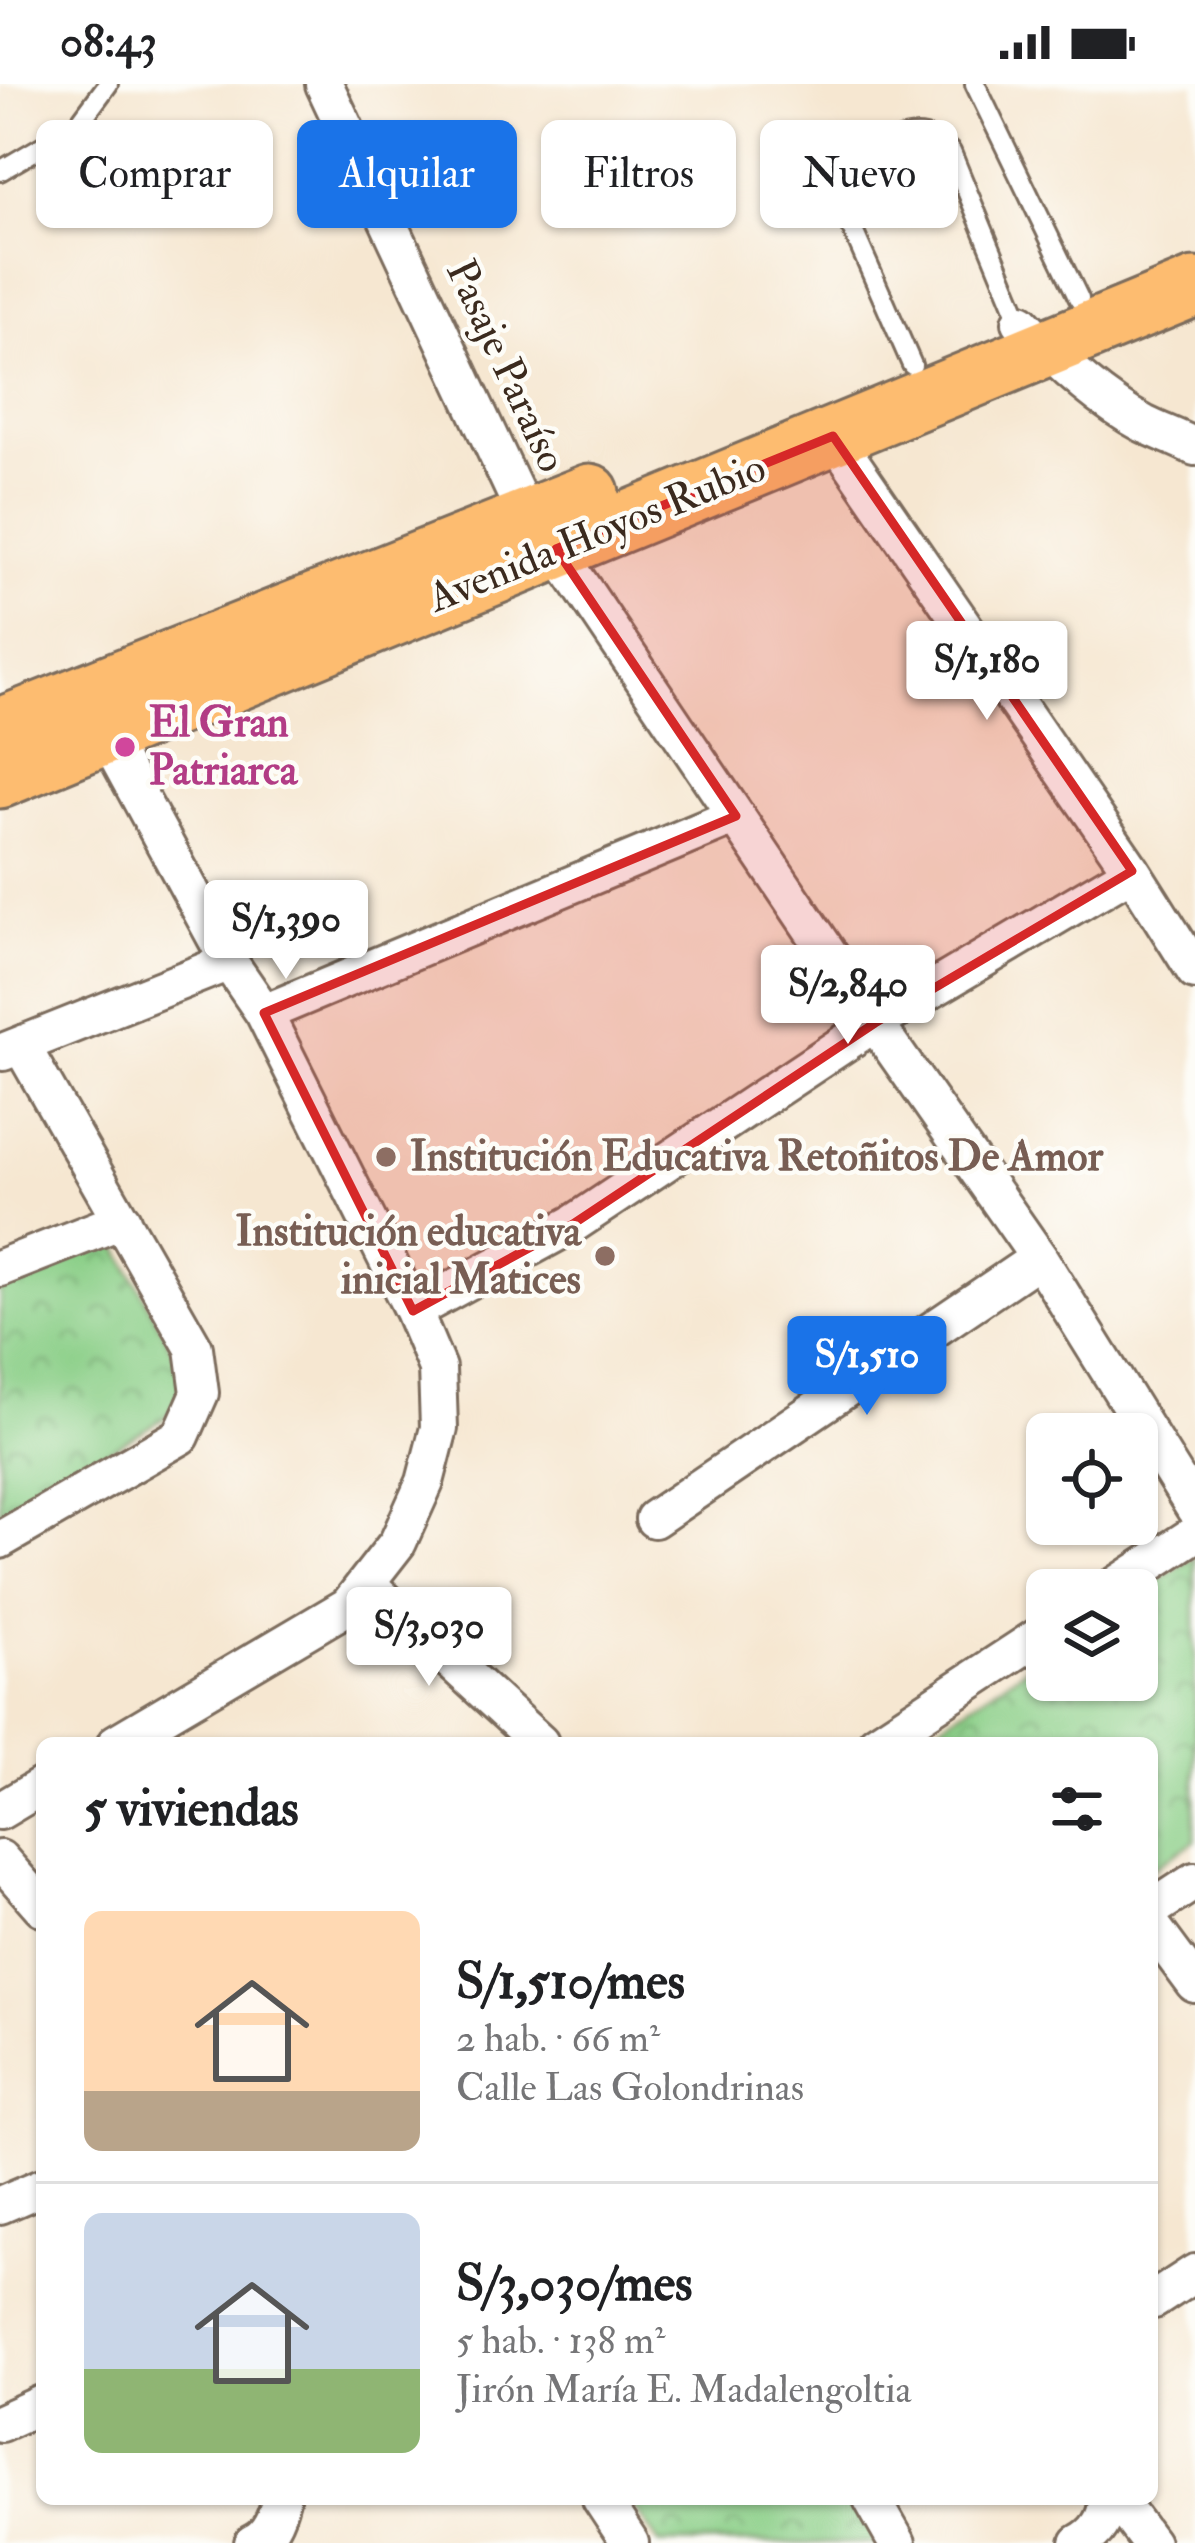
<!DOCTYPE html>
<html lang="es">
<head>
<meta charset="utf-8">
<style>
	body { margin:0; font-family:"IM FELL Double Pica",serif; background:#f2f2f2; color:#202124; height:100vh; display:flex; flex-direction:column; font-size:45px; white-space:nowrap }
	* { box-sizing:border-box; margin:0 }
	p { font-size:39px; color:#757577 }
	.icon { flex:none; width:66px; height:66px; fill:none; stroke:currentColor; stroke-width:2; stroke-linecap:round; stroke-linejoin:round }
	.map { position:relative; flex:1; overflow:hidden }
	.sheet { position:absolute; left:36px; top:1653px; width:1122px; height:768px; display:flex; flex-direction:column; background:#fff; border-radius:18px; box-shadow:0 3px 9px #0004 }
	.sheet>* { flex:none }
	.hud { position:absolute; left:36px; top:36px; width:1125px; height:108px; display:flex; gap:24px }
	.fabs { position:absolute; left:1026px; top:1329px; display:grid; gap:24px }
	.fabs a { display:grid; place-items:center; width:132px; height:132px; border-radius:18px; background:#fff; box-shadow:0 3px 9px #0004; font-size:60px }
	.price { position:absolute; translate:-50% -102px; padding:0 27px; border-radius:12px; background:#fff; color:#222; font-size:39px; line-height:78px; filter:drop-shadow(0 3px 6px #0008) }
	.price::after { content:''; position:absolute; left:50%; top:72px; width:36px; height:27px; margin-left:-18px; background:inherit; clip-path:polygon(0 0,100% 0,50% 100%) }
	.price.active { background:#1a73e8; color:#fff }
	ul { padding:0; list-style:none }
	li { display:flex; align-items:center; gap:36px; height:300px; padding:0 48px }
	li+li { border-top:3px solid #e0e0e0 }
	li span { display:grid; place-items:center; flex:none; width:336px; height:240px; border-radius:18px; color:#555 }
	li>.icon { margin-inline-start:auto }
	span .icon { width:144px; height:144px; fill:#fffc; stroke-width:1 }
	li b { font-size:51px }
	h2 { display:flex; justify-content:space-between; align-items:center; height:144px; padding:0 48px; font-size:51px }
	.tag { padding:0 42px; border-radius:18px; background:#fff; box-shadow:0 3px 9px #0004; font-size:42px; line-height:108px }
	.tag.active { background:#1a73e8; color:#fff }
	.status { display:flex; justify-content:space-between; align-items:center; height:84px; padding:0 60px; background:#fff; direction:ltr }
	.status svg { height:33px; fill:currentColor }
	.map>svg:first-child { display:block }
</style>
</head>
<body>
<div class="status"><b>08:43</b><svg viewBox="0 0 49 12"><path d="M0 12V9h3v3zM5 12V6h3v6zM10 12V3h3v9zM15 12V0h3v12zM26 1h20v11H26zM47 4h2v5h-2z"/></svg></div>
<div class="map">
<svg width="1195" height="2459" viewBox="0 0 1195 2459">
	<defs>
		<pattern id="park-crowns" width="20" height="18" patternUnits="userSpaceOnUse" patternTransform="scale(3)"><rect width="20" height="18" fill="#8bcf88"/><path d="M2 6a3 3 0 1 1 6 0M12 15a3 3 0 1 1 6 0" fill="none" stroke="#73a86f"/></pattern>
	</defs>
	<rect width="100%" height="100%" fill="#fdfcf7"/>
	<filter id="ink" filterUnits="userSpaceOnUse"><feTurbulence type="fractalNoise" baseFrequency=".00833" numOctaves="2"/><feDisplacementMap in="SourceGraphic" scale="24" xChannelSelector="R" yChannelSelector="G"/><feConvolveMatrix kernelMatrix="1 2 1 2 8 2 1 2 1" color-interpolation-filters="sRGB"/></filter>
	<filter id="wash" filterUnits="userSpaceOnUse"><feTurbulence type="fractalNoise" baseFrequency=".004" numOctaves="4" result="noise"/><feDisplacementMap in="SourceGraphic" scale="48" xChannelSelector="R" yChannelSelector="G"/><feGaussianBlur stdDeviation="2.7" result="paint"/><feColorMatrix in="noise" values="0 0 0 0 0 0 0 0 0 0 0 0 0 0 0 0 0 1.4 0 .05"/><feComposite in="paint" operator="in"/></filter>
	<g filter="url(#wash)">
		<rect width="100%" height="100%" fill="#f6e7d1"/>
		<path fill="url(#park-crowns)" stroke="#637c53" stroke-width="3" d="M 115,1157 L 179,1279 C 186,1303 182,1315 165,1334 L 0,1429 L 0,1201 Z
			M 1195,1473 L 1195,1757 L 1152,1785 L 1152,1659 L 912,1659 L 1047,1570 L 1047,1596 L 1137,1596 L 1137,1511 Z
			M 629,2415 L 857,2415 L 883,2459 L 659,2459 Z"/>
	</g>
	<g filter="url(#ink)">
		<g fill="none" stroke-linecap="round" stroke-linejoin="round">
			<g stroke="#7c6c5d" stroke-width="24">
				<path id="lane" d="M 975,0 L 1079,215
					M 0,87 L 77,42 L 108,0
					M 912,281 L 844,126 C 842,112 839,99 846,87 C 853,75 866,68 878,64 C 907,51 925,44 951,68 L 1021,238"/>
			</g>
			<g stroke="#7c6c5d" stroke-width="42">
				<path id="street" d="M 324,0 L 527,434 L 556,465 L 886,955 L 1039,1174 L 1195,1425
					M 1021,238 C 1056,276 1097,315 1144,340 C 1160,348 1178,354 1195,363
					M 833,352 L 1132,787 L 1195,887
					M 96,633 L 229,878 L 264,929 L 413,1227 L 437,1284 L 439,1344 L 425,1398 L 398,1458 L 348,1522 L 116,1659
					M 264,929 L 736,732
					M 3,968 L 229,878
					M 0,1184 L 122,1136
					M 413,1227 L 573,1140 L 875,939 L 1132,787
					M 654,1435 L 1039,1174
					M 0,1456 L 181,1352 L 200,1309 L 194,1264 L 21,961
					M 366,1499 L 540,1659
					M 1109,1506 L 1195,1450
					M 876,1659 L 1047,1547
					M 0,1727 L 42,1702
					M 0,1775 L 42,1823
					M 1152,1825 L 1195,1797
					M 1152,1842 L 1195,1900
					M 0,2121 L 42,2103
					M 1154,2216 L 1195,2189
					M 0,2339 L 42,2320
					M 601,2415 L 630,2459
					M 872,2415 L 897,2459
					M 1117,2415 L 1150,2459
					M 253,2459 C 269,2452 277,2431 281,2415
					M 1079,2459 C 1096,2450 1107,2435 1107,2415"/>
			</g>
			<g stroke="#7c6c5d" stroke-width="63">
				<path id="primary" d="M 0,643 L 590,409
					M 0,695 L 1195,203"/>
			</g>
			<use href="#lane" stroke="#fff" stroke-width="18"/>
			<use href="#street" stroke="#fff" stroke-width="36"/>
			<use href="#primary" stroke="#fdbc70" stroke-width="57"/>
		</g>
	</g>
	<path fill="#d62828" fill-opacity="0.2" stroke="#d62828" stroke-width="9" stroke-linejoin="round" d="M 833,352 L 1132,787 L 875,939 L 573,1140 L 413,1227 L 264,929 L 736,732 L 556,465 Z"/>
	<circle fill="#d1479c" stroke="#fdfcf7" stroke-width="4.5" cx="125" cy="663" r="12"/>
	<g fill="#8d6e63" stroke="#fdfcf7" stroke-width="4.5">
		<circle cx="386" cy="1073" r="12"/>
		<circle cx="605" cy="1172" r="12"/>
	</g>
	<g text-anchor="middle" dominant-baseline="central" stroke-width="9" stroke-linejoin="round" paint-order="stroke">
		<g font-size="42" fill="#3b2a1e" stroke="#fdfcf7">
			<text transform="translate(506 282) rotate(65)">Pasaje Paraíso</text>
			<text transform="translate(597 449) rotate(-22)">Avenida Hoyos Rubio</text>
		</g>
		<g font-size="42" font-weight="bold" fill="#b23c85" stroke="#fdfcf7" text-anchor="start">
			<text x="149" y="639">El Gran<tspan x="149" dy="48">Patriarca</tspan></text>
		</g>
		<g font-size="42" font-weight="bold" fill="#785e54" stroke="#fdfcf7" text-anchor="start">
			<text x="410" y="1073">Institución Educativa Retoñitos De Amor</text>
			<text x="581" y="1148" text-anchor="end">Institución educativa<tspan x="581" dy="48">inicial Matices</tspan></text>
		</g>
	</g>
</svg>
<div class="fabs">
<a><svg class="icon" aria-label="locate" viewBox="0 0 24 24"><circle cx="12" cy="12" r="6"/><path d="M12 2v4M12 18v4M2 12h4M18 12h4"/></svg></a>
<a><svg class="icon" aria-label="layers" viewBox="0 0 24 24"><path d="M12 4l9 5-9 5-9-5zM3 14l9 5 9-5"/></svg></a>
</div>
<b class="price" style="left:987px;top:639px">S/1,180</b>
<b class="price" style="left:286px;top:898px">S/1,390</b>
<b class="price" style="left:848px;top:963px">S/2,840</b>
<b class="price active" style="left:867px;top:1334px">S/1,510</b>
<b class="price" style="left:429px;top:1605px">S/3,030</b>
<div class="hud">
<a class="tag">Comprar</a>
<a class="tag active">Alquilar</a>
<a class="tag">Filtros</a>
<a class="tag">Nuevo</a>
</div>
<section class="sheet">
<h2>5 viviendas<svg class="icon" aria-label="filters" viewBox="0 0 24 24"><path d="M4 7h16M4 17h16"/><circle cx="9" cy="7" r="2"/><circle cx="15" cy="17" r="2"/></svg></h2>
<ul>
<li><span style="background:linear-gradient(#ffd9b3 75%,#b9a48a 0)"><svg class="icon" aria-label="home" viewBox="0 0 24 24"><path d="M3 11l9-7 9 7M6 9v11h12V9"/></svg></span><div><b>S/1,510/mes</b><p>2 hab. · 66 m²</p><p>Calle Las Golondrinas</p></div></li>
<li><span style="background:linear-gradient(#c9d6e8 65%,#8fb573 0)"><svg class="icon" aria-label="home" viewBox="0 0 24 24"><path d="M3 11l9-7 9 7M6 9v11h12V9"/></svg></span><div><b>S/3,030/mes</b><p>5 hab. · 138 m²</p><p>Jirón María E. Madalengoltia</p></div></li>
</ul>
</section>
</div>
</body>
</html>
